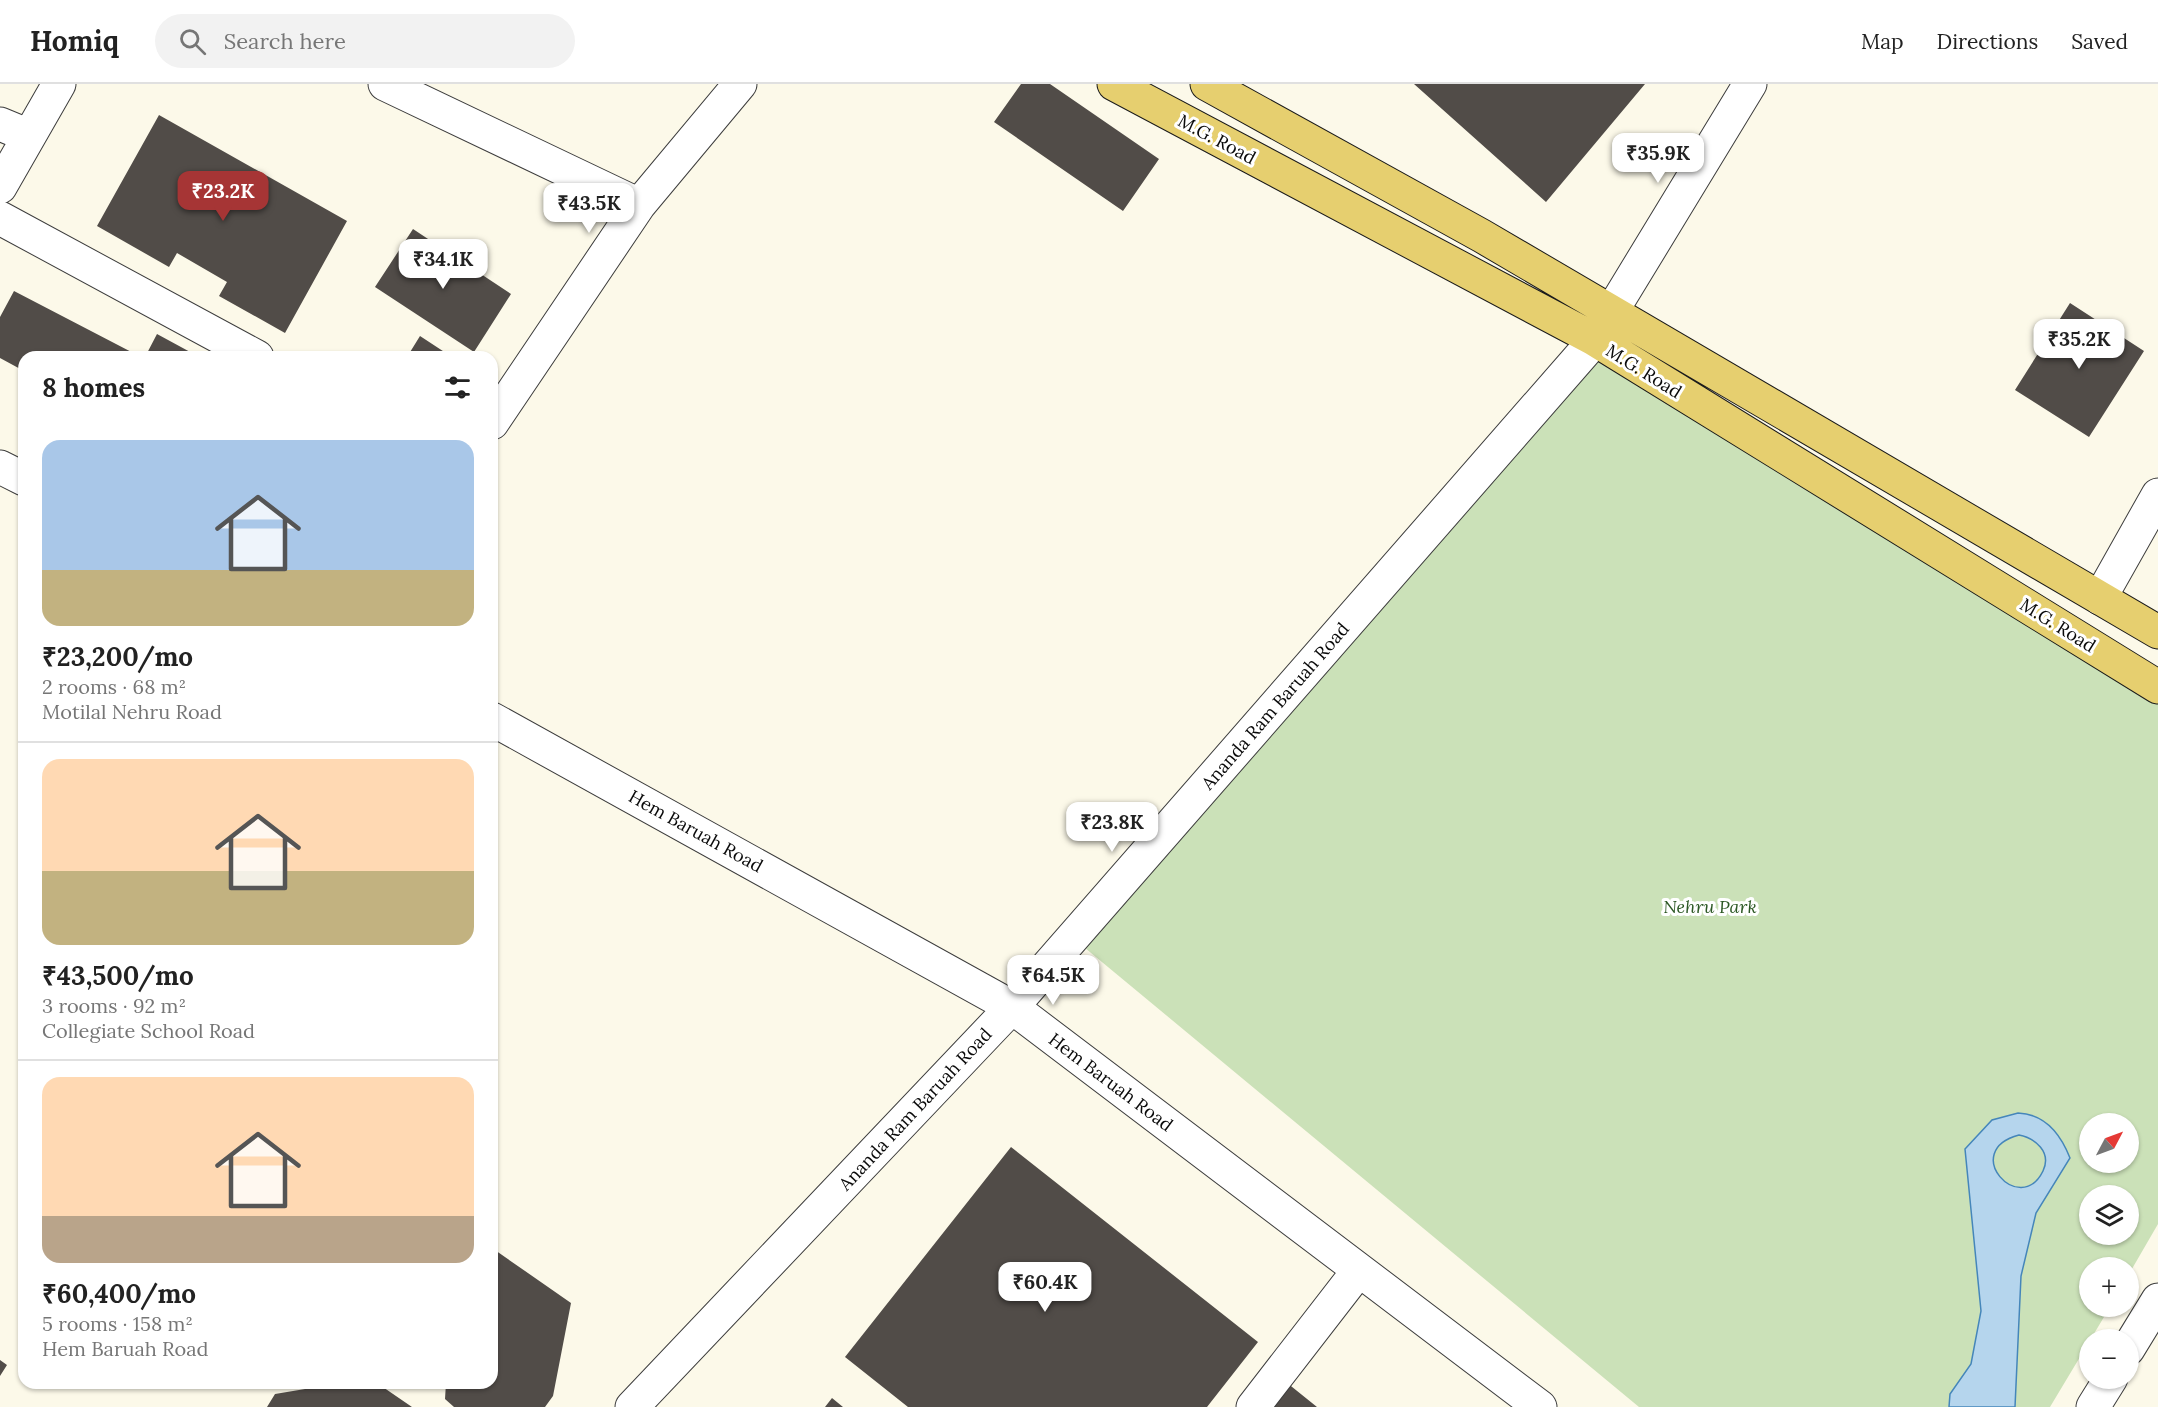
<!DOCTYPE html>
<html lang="en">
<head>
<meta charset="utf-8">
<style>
	body { margin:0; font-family:Lora,serif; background:#f2f2f2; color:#222; height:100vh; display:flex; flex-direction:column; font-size:22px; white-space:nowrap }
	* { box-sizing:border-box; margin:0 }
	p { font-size:20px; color:#767676 }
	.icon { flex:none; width:33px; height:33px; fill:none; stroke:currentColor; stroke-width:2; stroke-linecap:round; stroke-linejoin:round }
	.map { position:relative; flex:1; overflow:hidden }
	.details { position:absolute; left:18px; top:267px; width:480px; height:1038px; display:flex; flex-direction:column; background:#fff; border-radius:18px; box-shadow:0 2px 4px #0004 }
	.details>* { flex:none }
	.needle { width:39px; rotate:49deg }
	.fabs { position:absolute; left:2079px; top:1029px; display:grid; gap:12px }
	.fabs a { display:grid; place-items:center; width:60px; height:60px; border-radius:50%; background:#fff; box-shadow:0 2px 4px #0004; font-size:30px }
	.price { position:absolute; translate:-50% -51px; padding:0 14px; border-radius:12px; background:#fff; color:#222; font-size:20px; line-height:39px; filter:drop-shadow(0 2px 3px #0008) }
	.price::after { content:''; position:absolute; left:50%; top:36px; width:18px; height:14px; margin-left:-9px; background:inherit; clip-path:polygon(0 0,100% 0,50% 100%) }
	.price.selected { background:#a63535; color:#fff }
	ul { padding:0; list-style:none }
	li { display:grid; align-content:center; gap:12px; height:318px; padding:0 24px }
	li+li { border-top:2px solid #e0e0e0 }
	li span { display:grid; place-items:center; height:186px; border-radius:18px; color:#555 }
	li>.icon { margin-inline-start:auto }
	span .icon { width:108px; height:108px; fill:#fffc; stroke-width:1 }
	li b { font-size:26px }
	h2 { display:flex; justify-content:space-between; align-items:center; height:72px; padding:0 24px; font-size:26px }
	header { display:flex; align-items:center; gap:36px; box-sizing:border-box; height:84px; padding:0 30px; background:#fff; border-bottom:2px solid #e0e0e0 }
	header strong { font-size:28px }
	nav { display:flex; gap:33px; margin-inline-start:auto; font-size:21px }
	.search { width:420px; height:54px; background:#f2f2f2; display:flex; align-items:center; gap:15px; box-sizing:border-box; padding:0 21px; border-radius:33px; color:#767676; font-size:22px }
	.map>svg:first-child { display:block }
</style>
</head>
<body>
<header>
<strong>Homiq</strong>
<div class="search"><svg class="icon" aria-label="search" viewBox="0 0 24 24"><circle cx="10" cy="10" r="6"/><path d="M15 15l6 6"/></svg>Search here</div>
<nav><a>Map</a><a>Directions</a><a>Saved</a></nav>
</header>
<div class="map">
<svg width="2158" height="1323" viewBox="0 0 2158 1323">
	<rect width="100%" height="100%" fill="#fcf9e9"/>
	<path fill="#cbe1b8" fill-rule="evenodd" d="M 1593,256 L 2158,583 L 2158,1140 L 2129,1190 L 2128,1184 L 2090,1184 L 2090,1222 L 2110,1223 L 2050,1323 L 1639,1323 L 1079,859 ZM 2090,1040 L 2128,1040 L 2128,1078 L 2090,1078 ZM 2090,1112 L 2128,1112 L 2128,1150 L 2090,1150 Z"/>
	<path fill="#b5d5ed" stroke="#4586ba" stroke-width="1.5" fill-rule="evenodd" d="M 2018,1029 C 2045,1030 2061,1051 2070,1074 L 2036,1129 L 2021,1192 L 2015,1323 L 1949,1323 L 1950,1310 L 1971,1280 L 1981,1227 L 1965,1065 L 1992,1036 ZM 2019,1051 C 2035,1054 2052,1068 2043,1087 C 2020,1134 1959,1067 2019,1051 Z"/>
	<path fill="#514c48" d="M 1021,0 L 1050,0 L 1159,75 L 1123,127 L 994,38 Z
		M 1414,0 L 1645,0 L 1546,118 Z
		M 159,31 L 347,137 L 285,249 L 219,212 L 227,198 L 177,169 L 169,183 L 97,142 Z
		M 413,145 L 511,210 L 474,268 L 375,203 Z
		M 14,207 L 141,273 L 24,273 L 24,287 L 0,274 L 0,233 Z
		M 2070,219 L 2144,267 L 2089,353 L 2015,306 Z
		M 157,250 L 192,269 L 190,273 L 145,273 Z
		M 420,252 L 452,273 L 407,273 Z
		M 1011,1063 L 1258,1258 L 1207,1323 L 908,1323 L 845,1273 Z
		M 492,1164 L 571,1219 L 553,1312 L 545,1323 L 454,1323 L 445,1315 L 446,1299 L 492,1299 Z
		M 0,1276 L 7,1281 L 0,1292 Z
		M 1276,1290 L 1317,1323 L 1250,1323 Z
		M 341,1299 L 377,1299 L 412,1323 L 267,1323 L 275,1310 Z
		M 832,1314 L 843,1323 L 825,1323 Z"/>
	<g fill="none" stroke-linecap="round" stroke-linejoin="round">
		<g stroke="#3d3d3d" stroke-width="35">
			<path id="minor" d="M 385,0 L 639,121
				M 0,40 L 29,52
				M 0,103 L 59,0
				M 0,134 L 257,273
				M 492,339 L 639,121 L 740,0
				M 0,383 L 24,395
				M 2100,514 L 2158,411
				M 492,635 L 1012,923 L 1540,1323
				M 2128,1265 L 2158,1216
				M 632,1323 L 1012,923 L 1593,258 L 1750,0
				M 1253,1323 L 1359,1186
				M 2093,1323 L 2111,1294"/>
		</g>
		<g stroke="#1b1b1b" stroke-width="35">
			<path id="major" d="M 1114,0 L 1594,255 L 2158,603
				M 1207,0 L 1482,152 L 2158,548"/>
		</g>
		<use href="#minor" stroke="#fff" stroke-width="33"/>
		<use href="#major" stroke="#e6cf6f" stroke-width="33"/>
	</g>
	<g text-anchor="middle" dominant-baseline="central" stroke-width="6" stroke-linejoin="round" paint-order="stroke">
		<g font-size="18" fill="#0a0a0a" stroke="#fff">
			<text transform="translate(1217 55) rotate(28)">M.G. Road</text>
			<text transform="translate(1644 287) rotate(32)">M.G. Road</text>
			<text transform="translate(2058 541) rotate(32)">M.G. Road</text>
			<text transform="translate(1275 622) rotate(-49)">Ananda Ram Baruah Road</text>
			<text transform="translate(696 747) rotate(29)">Hem Baruah Road</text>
			<text transform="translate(1111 998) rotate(37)">Hem Baruah Road</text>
			<text transform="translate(915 1025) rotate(-47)">Ananda Ram Baruah Road</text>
		</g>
		<g font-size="18" font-style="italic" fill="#2c5824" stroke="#fff">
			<text x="1710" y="822">Nehru Park</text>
		</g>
	</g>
</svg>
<div class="fabs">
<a><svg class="needle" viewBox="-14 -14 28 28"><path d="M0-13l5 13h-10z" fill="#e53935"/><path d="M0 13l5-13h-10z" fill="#767676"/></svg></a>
<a><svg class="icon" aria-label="layers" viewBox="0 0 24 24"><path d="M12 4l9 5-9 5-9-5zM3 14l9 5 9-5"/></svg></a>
<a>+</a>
<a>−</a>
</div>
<b class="price" style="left:1658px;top:100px">₹35.9K</b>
<b class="price selected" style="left:223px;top:138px">₹23.2K</b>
<b class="price" style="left:589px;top:150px">₹43.5K</b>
<b class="price" style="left:443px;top:206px">₹34.1K</b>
<b class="price" style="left:2079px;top:286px">₹35.2K</b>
<b class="price" style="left:1112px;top:769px">₹23.8K</b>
<b class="price" style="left:1053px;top:922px">₹64.5K</b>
<b class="price" style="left:1045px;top:1229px">₹60.4K</b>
<section class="details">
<h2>8 homes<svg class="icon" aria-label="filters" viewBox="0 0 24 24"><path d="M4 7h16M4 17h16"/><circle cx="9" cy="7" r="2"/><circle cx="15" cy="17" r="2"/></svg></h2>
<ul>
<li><span style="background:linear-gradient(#a9c7e8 70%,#c2b280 0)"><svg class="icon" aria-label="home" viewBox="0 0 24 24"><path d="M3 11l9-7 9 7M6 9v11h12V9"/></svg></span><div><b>₹23,200/mo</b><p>2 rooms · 68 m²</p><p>Motilal Nehru Road</p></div></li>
<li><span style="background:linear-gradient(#ffd9b3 60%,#c2b280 0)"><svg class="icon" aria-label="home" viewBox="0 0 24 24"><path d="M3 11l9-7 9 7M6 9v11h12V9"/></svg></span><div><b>₹43,500/mo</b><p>3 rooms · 92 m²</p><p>Collegiate School Road</p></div></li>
<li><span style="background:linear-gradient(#ffd9b3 75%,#b9a48a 0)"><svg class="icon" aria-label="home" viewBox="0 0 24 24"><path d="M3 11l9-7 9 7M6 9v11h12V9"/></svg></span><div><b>₹60,400/mo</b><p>5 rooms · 158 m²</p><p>Hem Baruah Road</p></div></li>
</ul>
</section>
</div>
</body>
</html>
